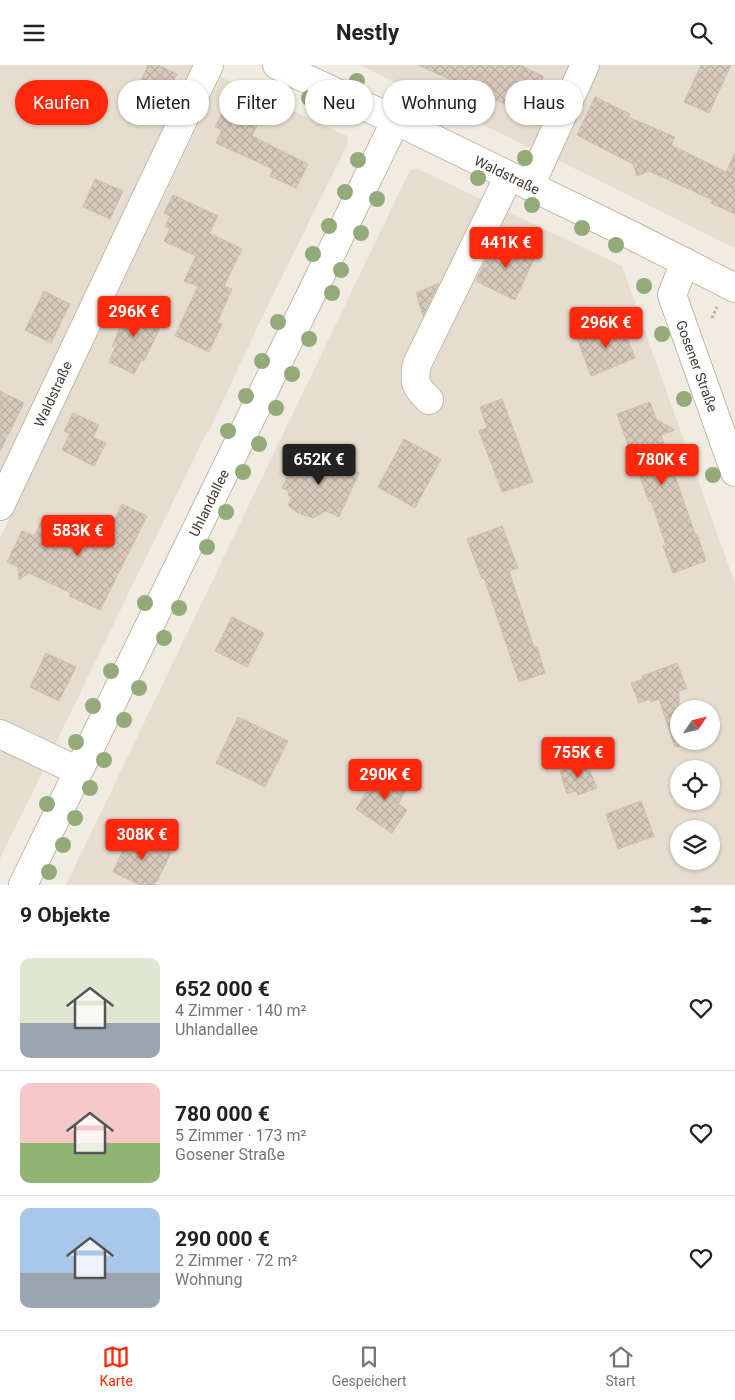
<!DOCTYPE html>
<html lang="de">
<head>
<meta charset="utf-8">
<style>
	body { margin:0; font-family:Roboto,sans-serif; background:#f6f6f6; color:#222; height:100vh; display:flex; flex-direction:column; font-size:19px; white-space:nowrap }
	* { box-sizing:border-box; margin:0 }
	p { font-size:16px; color:#767676 }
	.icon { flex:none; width:28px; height:28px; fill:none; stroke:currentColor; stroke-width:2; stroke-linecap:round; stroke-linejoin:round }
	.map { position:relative; height:820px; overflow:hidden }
	.details { display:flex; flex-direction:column; background:#fff; flex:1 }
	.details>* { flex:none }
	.guide { position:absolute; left:15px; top:15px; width:705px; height:45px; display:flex; gap:10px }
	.needle { width:32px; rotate:55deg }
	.fabs { position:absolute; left:670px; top:635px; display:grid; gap:10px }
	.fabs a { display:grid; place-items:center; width:50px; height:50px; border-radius:50%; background:#fff; box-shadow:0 1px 4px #0004; font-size:25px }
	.price { position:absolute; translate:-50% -42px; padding:0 11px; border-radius:5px; background:#ff280b; color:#fff; font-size:16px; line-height:32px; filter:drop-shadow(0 1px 2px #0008) }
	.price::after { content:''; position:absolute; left:50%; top:30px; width:15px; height:11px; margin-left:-8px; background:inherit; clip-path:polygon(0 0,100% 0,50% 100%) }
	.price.selected { background:#222; color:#fff }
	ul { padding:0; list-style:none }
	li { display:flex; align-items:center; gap:15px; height:125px; padding:0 20px }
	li+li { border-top:1px solid #e0e0e0 }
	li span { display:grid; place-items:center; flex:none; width:140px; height:100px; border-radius:10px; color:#555 }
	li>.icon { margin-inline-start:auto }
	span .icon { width:60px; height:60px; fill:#fffc; stroke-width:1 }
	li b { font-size:21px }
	h2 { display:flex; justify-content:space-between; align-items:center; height:60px; padding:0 20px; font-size:21px }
	.tag { padding:0 18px; border-radius:22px; background:#fff; box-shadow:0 1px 4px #0004; font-size:18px; line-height:45px }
	.tag.selected { background:#ff280b; color:#fff }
	header { display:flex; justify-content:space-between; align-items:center; height:65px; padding:0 20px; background:#fff; font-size:22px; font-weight:700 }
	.menu { display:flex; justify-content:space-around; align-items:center; height:70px; border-top:1px solid #e0e0e0; background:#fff; font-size:14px; color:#767676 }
	.menu a { display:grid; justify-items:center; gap:2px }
	.menu .selected { color:#ff280b }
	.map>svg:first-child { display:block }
</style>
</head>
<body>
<header><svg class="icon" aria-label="menu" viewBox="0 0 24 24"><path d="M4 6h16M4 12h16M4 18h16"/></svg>Nestly<svg class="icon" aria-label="search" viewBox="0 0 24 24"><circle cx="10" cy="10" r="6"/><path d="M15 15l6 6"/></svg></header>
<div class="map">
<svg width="735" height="820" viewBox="0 0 735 820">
	<defs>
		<pattern id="building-cross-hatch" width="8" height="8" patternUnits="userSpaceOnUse" patternTransform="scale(1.25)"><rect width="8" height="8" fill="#d6caba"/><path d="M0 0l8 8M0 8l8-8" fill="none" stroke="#b9aea0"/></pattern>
	</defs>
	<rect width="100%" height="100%" fill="#f1ece2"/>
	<path fill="#e5decf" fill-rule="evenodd" d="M 0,0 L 196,0 L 0,419 Z
		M 359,0 L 577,0 L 537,86 Z
		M 591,0 L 735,0 L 735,183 L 549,91 Z
		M 221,12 L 347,71 L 348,78 L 267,242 L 208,368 L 207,367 L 52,686 L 0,662 L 0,473 Z
		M 418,104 L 622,201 L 735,519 L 735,820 L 66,820 L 410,105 ZM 679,644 L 711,644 L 711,676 L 679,676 ZM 679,704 L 711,704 L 711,736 L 679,736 ZM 679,764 L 711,764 L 711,796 L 679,796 Z
		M 0,683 L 44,704 L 0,794 Z"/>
	<path fill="url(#building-cross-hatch)" stroke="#cebfaa" d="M 148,0 L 158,0 L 177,9 L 163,39 L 136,27 Z
		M 418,0 L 520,0 L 543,11 L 543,13 L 525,49 L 521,47 L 511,54 L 509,41 Z
		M 701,0 L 731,0 L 709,48 L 684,37 Z
		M 595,32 L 630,49 L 628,52 L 675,72 L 671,80 L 726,107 L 735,88 L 735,149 L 711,138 L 713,135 L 649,106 L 637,111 L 633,99 L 577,70 Z
		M 228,36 L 261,52 L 252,71 L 308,99 L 296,123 L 270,111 L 273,104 L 216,78 L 222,65 L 215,62 Z
		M 95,114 L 123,126 L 110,154 L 83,142 Z
		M 173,130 L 218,151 L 209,168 L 242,184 L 224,221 L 232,224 L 217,257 L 222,259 L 209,287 L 175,271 L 198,221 L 184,216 L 196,191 L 164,176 L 170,164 L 165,161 L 170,151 L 164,148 Z
		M 496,174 L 535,192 L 515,235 L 476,216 Z
		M 439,218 L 423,251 L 416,228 Z
		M 44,226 L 70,239 L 51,278 L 25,265 Z
		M 124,238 L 163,256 L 144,296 L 141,295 L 134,309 L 109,297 L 115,283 L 112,281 L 120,263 L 113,260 Z
		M 621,257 L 635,293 L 591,311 L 577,273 Z
		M 0,326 L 24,338 L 0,386 Z
		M 502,334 L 533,417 L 502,427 L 479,366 L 487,363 L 480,342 Z
		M 650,337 L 656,354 L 675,365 L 661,370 L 695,469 L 697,469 L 706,496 L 673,508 L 663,481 L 666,480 L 651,436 L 649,437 L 617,349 Z
		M 73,348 L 99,360 L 93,372 L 106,378 L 94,401 L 62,385 L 70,369 L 64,366 Z
		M 404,374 L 441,394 L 415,443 L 378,422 Z
		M 299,388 L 315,395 L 318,389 L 359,408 L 339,452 L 326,446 L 313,453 L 298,448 L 288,440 L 292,432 L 288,430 L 289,426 L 282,423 Z
		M 122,439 L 147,451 L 100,545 L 69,531 L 71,528 L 29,508 L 19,515 L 18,502 L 7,497 L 22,466 L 34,471 L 43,453 L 101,482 Z
		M 502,461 L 518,503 L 509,506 L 534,582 L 537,582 L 545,608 L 519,617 L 484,513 L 482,514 L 467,474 Z
		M 232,552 L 264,568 L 247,602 L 215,586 Z
		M 46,588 L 76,602 L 59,636 L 30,622 Z
		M 677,598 L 687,624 L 679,626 L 679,681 L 675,682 L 659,634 L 651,637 L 650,634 L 639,638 L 631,618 L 643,614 L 642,611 Z
		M 238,652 L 288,676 L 265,722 L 216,698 Z
		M 586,697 L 597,723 L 578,730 L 576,726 L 567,729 L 560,706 Z
		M 382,704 L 409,721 L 398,739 L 407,745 L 392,768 L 356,744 Z
		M 641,736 L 654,771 L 618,784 L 606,749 Z
		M 131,768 L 171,788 L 155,820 L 140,820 L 113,807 Z"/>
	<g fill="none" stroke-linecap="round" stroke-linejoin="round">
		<g stroke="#c0b6a7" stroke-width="30">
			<path id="minor" d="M 277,0 L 399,57 L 633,171 L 735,223
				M 530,121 L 585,0
				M 685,197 L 672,230 L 735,407
				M 429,335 C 416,322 413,318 417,299 L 509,111
				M 0,441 L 209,0
				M 0,669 L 78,706
				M 23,820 L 396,55"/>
		</g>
		<path stroke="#bfaf95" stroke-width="3" stroke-dasharray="2.5 2.5" stroke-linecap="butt" d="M 712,253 L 717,242"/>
		<use href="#minor" stroke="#fff" stroke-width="28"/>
	</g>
	<g fill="#93ab7a">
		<circle cx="357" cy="16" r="8"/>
		<circle cx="309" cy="33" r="8"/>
		<circle cx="401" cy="33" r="8"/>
		<circle cx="336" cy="46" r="8"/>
		<circle cx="525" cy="93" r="8"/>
		<circle cx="358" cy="95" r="8"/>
		<circle cx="478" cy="113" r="8"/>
		<circle cx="345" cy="127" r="8"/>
		<circle cx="377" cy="134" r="8"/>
		<circle cx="532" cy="140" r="8"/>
		<circle cx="329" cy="161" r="8"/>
		<circle cx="582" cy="163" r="8"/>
		<circle cx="361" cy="168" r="8"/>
		<circle cx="616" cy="180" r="8"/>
		<circle cx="313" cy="189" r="8"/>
		<circle cx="341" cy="205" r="8"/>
		<circle cx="644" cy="221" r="8"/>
		<circle cx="332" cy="228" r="8"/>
		<circle cx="278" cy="257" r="8"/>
		<circle cx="662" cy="269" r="8"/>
		<circle cx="309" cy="274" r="8"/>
		<circle cx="262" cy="296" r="8"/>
		<circle cx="292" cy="309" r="8"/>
		<circle cx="246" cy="331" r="8"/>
		<circle cx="684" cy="334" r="8"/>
		<circle cx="276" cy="343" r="8"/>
		<circle cx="228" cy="366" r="8"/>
		<circle cx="259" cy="379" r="8"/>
		<circle cx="243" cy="407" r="8"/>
		<circle cx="713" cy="410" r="8"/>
		<circle cx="226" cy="447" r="8"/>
		<circle cx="207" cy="482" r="8"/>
		<circle cx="145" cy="538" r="8"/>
		<circle cx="179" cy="543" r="8"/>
		<circle cx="164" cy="573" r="8"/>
		<circle cx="111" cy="606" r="8"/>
		<circle cx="139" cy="623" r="8"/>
		<circle cx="93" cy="641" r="8"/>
		<circle cx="124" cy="655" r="8"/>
		<circle cx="76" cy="677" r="8"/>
		<circle cx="104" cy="695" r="8"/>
		<circle cx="90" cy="723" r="8"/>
		<circle cx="47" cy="739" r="8"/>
		<circle cx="75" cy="753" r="8"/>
		<circle cx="63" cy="780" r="8"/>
		<circle cx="49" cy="807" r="8"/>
	</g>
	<g text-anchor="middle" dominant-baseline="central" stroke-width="5" stroke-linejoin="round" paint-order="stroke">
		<g font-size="14" fill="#433c32" stroke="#fff">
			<text transform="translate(507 110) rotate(26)">Waldstraße</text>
			<text transform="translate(697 301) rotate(70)">Gosener Straße</text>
			<text transform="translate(53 329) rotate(-65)">Waldstraße</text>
			<text transform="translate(209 438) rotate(-64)">Uhlandallee</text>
		</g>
	</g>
</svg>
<div class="fabs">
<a><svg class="needle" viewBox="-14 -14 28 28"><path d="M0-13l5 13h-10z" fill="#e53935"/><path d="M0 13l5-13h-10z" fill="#767676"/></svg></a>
<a><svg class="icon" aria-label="locate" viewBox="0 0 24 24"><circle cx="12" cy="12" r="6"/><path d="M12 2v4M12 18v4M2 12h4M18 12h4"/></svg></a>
<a><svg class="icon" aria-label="layers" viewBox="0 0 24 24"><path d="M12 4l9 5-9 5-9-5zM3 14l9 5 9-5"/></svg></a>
</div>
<b class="price" style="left:506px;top:204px">441K €</b>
<b class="price" style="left:134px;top:273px">296K €</b>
<b class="price" style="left:606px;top:284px">296K €</b>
<b class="price selected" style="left:319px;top:421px">652K €</b>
<b class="price" style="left:662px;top:421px">780K €</b>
<b class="price" style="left:78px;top:492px">583K €</b>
<b class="price" style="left:578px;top:714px">755K €</b>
<b class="price" style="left:385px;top:736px">290K €</b>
<b class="price" style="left:142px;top:796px">308K €</b>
<div class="guide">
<a class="tag selected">Kaufen</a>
<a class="tag">Mieten</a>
<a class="tag">Filter</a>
<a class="tag">Neu</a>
<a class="tag">Wohnung</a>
<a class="tag">Haus</a>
</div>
</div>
<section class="details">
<h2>9 Objekte<svg class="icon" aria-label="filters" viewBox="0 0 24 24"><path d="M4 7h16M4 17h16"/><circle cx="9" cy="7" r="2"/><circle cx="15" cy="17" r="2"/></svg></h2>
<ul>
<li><span style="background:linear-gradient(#dfe7d0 65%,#9aa5b1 0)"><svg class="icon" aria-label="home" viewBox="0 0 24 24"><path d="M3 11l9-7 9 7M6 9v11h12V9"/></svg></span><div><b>652 000 €</b><p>4 Zimmer · 140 m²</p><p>Uhlandallee</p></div><svg class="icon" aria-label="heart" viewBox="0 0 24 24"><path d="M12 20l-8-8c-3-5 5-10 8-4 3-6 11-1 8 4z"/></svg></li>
<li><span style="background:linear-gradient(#f6c9c9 60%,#8fb573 0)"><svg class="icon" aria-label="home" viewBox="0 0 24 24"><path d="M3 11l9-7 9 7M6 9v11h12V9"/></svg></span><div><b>780 000 €</b><p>5 Zimmer · 173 m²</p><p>Gosener Straße</p></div><svg class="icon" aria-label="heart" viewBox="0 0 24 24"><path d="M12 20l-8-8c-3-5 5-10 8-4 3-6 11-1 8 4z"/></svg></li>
<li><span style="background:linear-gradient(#a9c7e8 65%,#9aa5b1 0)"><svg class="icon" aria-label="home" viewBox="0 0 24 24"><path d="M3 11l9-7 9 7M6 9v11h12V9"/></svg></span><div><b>290 000 €</b><p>2 Zimmer · 72 m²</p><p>Wohnung</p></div><svg class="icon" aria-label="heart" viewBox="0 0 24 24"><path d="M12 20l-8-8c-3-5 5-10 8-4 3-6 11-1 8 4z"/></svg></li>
</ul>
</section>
<nav class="menu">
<a class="selected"><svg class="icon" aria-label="map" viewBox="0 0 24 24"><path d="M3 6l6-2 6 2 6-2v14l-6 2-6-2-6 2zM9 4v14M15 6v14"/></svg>Karte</a>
<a><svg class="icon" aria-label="saved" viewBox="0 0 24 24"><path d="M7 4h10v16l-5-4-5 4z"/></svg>Gespeichert</a>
<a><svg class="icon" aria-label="home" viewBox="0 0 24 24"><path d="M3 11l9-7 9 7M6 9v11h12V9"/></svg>Start</a>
</nav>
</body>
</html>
